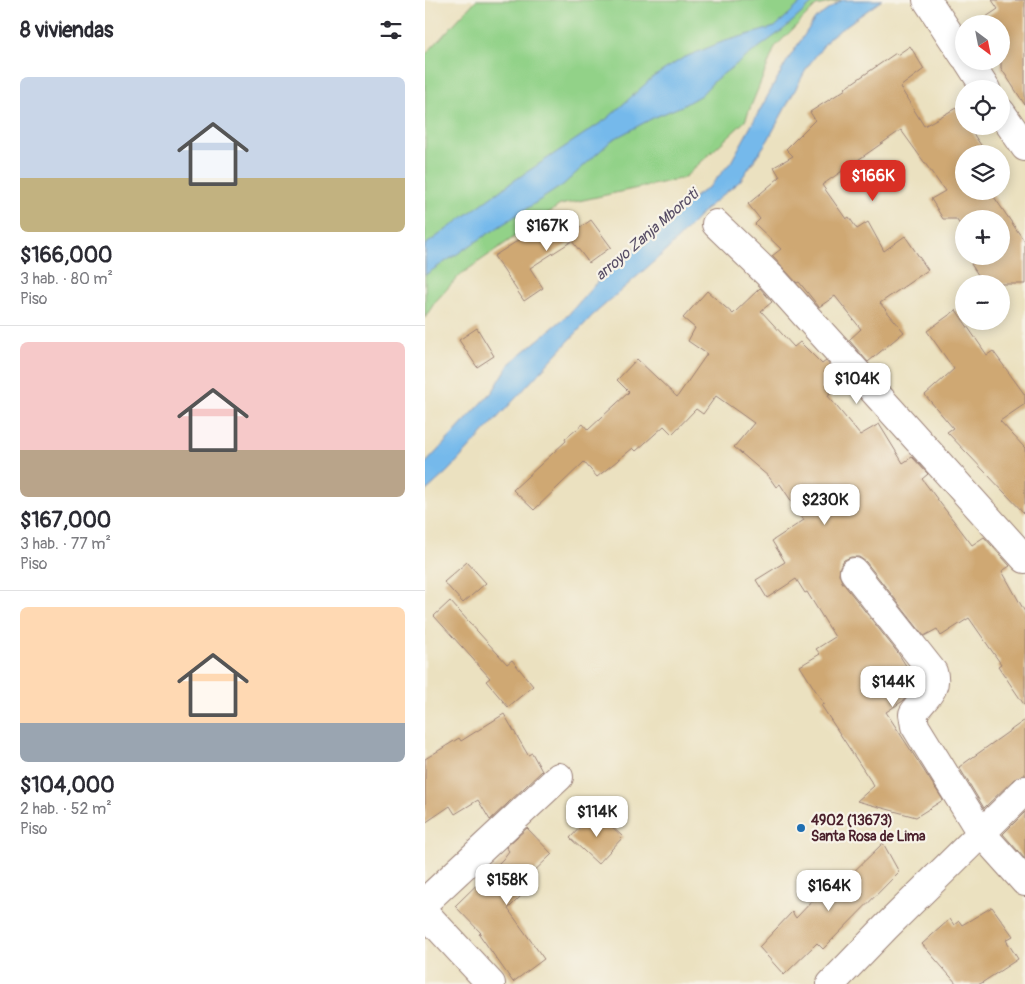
<!DOCTYPE html>
<html lang="es">
<head>
<meta charset="utf-8">
<style>
	body { margin:0; font-family:Pangolin,sans-serif; background:#f7f7f7; color:#2b2b33; height:100vh; display:flex; flex-direction:column; font-size:19px; white-space:nowrap }
	* { box-sizing:border-box; margin:0 }
	p { font-size:16px; color:#7c7c81 }
	.icon { flex:none; width:28px; height:28px; fill:none; stroke:currentColor; stroke-width:2; stroke-linecap:round; stroke-linejoin:round }
	.map { position:relative; flex:1; overflow:hidden }
	.sheet { display:flex; flex-direction:column; background:#fff; width:425px }
	.sheet>* { flex:none }
	.needle { width:32px; rotate:148deg }
	.fabs { position:absolute; left:530px; top:15px; display:grid; gap:10px }
	.fabs a { display:grid; place-items:center; width:55px; height:55px; border-radius:50%; background:#fff; box-shadow:0 2px 12px #0003; font-size:25px }
	.price { position:absolute; translate:-50% -42px; padding:0 11px; border-radius:10px; background:#fff; color:#222; font-size:16px; line-height:32px; filter:drop-shadow(0 1px 2px #0008) }
	.price::after { content:''; position:absolute; left:50%; top:30px; width:15px; height:11px; margin-left:-8px; background:inherit; clip-path:polygon(0 0,100% 0,50% 100%) }
	.price.selected { background:#d93025; color:#fff }
	ul { padding:0; list-style:none }
	li { display:grid; align-content:center; gap:10px; height:265px; padding:0 20px }
	li+li { border-top:1px solid #e1e1e2 }
	li span { display:grid; place-items:center; height:155px; border-radius:8px; color:#555 }
	li>.icon { margin-inline-start:auto }
	span .icon { width:90px; height:90px; fill:#fffc; stroke-width:1 }
	li b { font-size:21px }
	h2 { display:flex; justify-content:space-between; align-items:center; height:60px; padding:0 20px; font-size:21px }
	main { display:flex; flex:1; min-height:0 }
	.map>svg:first-child { display:block }
</style>
</head>
<body>
<main>
<section class="sheet">
<h2>8 viviendas<svg class="icon" aria-label="filters" viewBox="0 0 24 24"><path d="M4 7h16M4 17h16"/><circle cx="9" cy="7" r="2"/><circle cx="15" cy="17" r="2"/></svg></h2>
<ul>
<li><span style="background:linear-gradient(#c9d6e8 65%,#c2b280 0)"><svg class="icon" aria-label="home" viewBox="0 0 24 24"><path d="M3 11l9-7 9 7M6 9v11h12V9"/></svg></span><div><b>$166,000</b><p>3 hab. · 80 m²</p><p>Piso</p></div></li>
<li><span style="background:linear-gradient(#f6c9c9 70%,#b9a48a 0)"><svg class="icon" aria-label="home" viewBox="0 0 24 24"><path d="M3 11l9-7 9 7M6 9v11h12V9"/></svg></span><div><b>$167,000</b><p>3 hab. · 77 m²</p><p>Piso</p></div></li>
<li><span style="background:linear-gradient(#ffd9b3 75%,#9aa5b1 0)"><svg class="icon" aria-label="home" viewBox="0 0 24 24"><path d="M3 11l9-7 9 7M6 9v11h12V9"/></svg></span><div><b>$104,000</b><p>2 hab. · 52 m²</p><p>Piso</p></div></li>
</ul>
</section>
<div class="map">
<svg width="600" height="984" viewBox="0 0 600 984">
	<rect width="100%" height="100%" fill="#f7f3e8"/>
	<filter id="ink" filterUnits="userSpaceOnUse"><feTurbulence type="fractalNoise" baseFrequency=".02" numOctaves="2"/><feDisplacementMap in="SourceGraphic" scale="10" xChannelSelector="R" yChannelSelector="G"/><feConvolveMatrix kernelMatrix="1 2 1 2 8 2 1 2 1" color-interpolation-filters="sRGB"/></filter>
	<filter id="wash" filterUnits="userSpaceOnUse"><feTurbulence type="fractalNoise" baseFrequency=".0096" numOctaves="4" result="noise"/><feDisplacementMap in="SourceGraphic" scale="20" xChannelSelector="R" yChannelSelector="G"/><feGaussianBlur stdDeviation="1.12" result="paint"/><feColorMatrix in="noise" values="0 0 0 0 0 0 0 0 0 0 0 0 0 0 0 0 0 1.4 0 .05"/><feComposite in="paint" operator="in"/></filter>
	<g filter="url(#wash)">
		<rect width="100%" height="100%" fill="#ebe1c0"/>
		<path fill="#92d288" stroke="#6e785a" d="M 51,0 L 416,0 L 391,6 L 350,47 L 320,121 L 259,178 L 135,205 L 35,275 L 10,302 L 0,318 L 0,55 Z"/>
		<path fill="#74b9eb" stroke="#5f6c8b" d="M 379,0 L 391,0 L 359,29 L 290,80 L 276,95 L 257,106 L 228,118 L 187,140 L 138,185 L 0,275 L 0,245 L 87,182 L 183,118 L 228,77 L 258,58 L 297,42 L 350,27 Z
			M 417,0 L 457,0 L 405,37 L 383,66 L 343,140 L 315,181 L 283,207 L 242,250 L 167,316 L 23,471 L 0,492 L 0,464 L 68,391 L 85,363 L 143,315 L 180,273 L 260,204 L 285,186 L 306,162 L 362,61 L 390,19 Z"/>
		<g id="blocks">
			<path fill="#cfa873" d="M 567,0 L 600,0 L 600,105 L 576,68 L 576,24 L 566,24 L 561,17 L 573,9 Z
				M 485,46 L 499,69 L 475,87 L 499,126 L 531,108 L 539,120 L 539,126 L 543,126 L 562,154 L 539,154 L 539,191 L 565,191 L 600,242 L 600,284 L 559,284 L 546,264 L 557,256 L 576,256 L 576,219 L 539,219 L 539,230 L 531,219 L 518,219 L 506,199 L 520,191 L 476,130 L 397,185 L 421,219 L 424,217 L 432,229 L 443,222 L 459,251 L 480,236 L 503,270 L 455,303 L 479,332 L 443,362 L 424,340 L 436,329 L 410,296 L 394,307 L 374,282 L 372,283 L 347,256 L 356,249 L 330,224 L 335,219 L 323,204 L 355,177 L 349,167 L 368,156 L 361,149 L 390,120 L 385,112 L 421,89 L 420,88 L 471,53 L 472,55 Z
				M 134,217 L 145,235 L 166,220 L 186,247 L 164,263 L 147,241 L 105,268 L 118,288 L 99,301 L 69,256 L 111,229 L 112,232 Z
				M 335,288 L 347,302 L 336,311 L 369,347 L 375,342 L 397,364 L 401,361 L 414,376 L 403,396 L 435,435 L 454,424 L 478,463 L 487,457 L 503,474 L 497,479 L 547,545 L 559,537 L 585,566 L 577,571 L 600,612 L 600,706 L 573,666 L 576,664 L 544,618 L 516,636 L 512,629 L 499,636 L 441,562 L 434,557 L 426,557 L 419,560 L 415,566 L 414,574 L 417,582 L 473,653 L 492,683 L 478,701 L 461,712 L 518,800 L 491,817 L 432,801 L 449,786 L 396,705 L 399,704 L 375,666 L 395,654 L 391,649 L 410,637 L 382,592 L 380,593 L 371,579 L 342,598 L 331,580 L 360,562 L 347,541 L 379,520 L 355,484 L 351,487 L 344,477 L 309,447 L 329,423 L 291,396 L 278,414 L 271,409 L 247,434 L 239,426 L 211,451 L 208,448 L 172,477 L 159,462 L 109,510 L 88,490 L 141,441 L 140,439 L 158,424 L 163,430 L 204,392 L 192,380 L 212,359 L 252,397 L 282,354 L 263,341 L 270,328 L 258,318 L 282,291 L 308,314 Z
				M 531,310 L 562,355 L 568,351 L 600,395 L 600,404 L 575,421 L 600,448 L 600,514 L 522,432 L 528,428 L 500,395 L 529,369 L 502,331 Z
				M 52,328 L 69,356 L 52,367 L 34,340 Z
				M 42,562 L 61,583 L 38,603 L 19,582 Z
				M 25,601 L 82,664 L 87,660 L 108,686 L 83,707 L 61,681 L 65,678 L 9,616 Z
				M 79,714 L 103,755 L 107,753 L 117,771 L 65,820 L 53,800 L 30,814 L 25,806 L 0,823 L 0,759 L 34,738 L 36,741 Z
				M 600,720 L 600,775 L 589,779 L 559,808 L 534,767 Z
				M 170,811 L 198,837 L 173,864 L 145,838 Z
				M 600,812 L 600,859 L 578,834 Z
				M 102,828 L 127,854 L 97,883 L 103,889 L 83,909 L 119,959 L 88,982 L 54,934 L 56,933 L 30,906 L 78,859 L 84,851 L 81,847 Z
				M 458,843 L 474,872 L 398,949 L 392,943 L 359,975 L 334,947 L 367,912 L 371,918 L 411,876 L 416,884 Z
				M 567,907 L 588,936 L 581,940 L 593,959 L 555,984 L 532,984 L 497,944 L 525,919 L 529,925 L 534,921 L 537,925 Z"/>
		</g>
	</g>
	<g filter="url(#ink)">
		<use href="#blocks" fill-opacity="0" stroke="#9a8076" stroke-width="1"/>
		<g fill="none" stroke-linecap="round" stroke-linejoin="round">
			<g stroke="#9a8076" stroke-width="30">
				<path id="minor" d="M 502,0 L 539,56
					M 543,61 L 561,89
					M 576,112 L 600,147
					M 291,224 L 346,277 L 600,559
					M 429,572 L 508,672 C 514,690 497,699 488,714 L 490,726 L 556,833 L 600,882
					M 0,902 L 134,777
					M 0,913 L 66,984
					M 406,984 L 461,927 L 600,790"/>
			</g>
			<use href="#minor" stroke="#fff" stroke-width="28"/>
		</g>
	</g>
	<circle fill="#1f6fb2" stroke="#f7f3e8" stroke-width="2" cx="376" cy="828" r="5"/>
	<g text-anchor="middle" dominant-baseline="central" stroke-width="4.5" stroke-linejoin="round" paint-order="stroke">
		<g font-size="14" font-weight="bold" fill="#4a1f2b" stroke="#f7f3e8" text-anchor="start">
			<text x="386" y="820">4902 (13673)<tspan x="386" dy="16">Santa Rosa de Lima</tspan></text>
		</g>
		<g font-size="15" font-style="italic" fill="#574d65" stroke="#f7f3e8">
			<text transform="translate(222 235) rotate(-41)">arroyo Zanja Mboroti</text>
		</g>
	</g>
</svg>
<div class="fabs">
<a><svg class="needle" viewBox="-14 -14 28 28"><path d="M0-13l5 13h-10z" fill="#e53935"/><path d="M0 13l5-13h-10z" fill="#7c7c81"/></svg></a>
<a><svg class="icon" aria-label="locate" viewBox="0 0 24 24"><circle cx="12" cy="12" r="6"/><path d="M12 2v4M12 18v4M2 12h4M18 12h4"/></svg></a>
<a><svg class="icon" aria-label="layers" viewBox="0 0 24 24"><path d="M12 4l9 5-9 5-9-5zM3 14l9 5 9-5"/></svg></a>
<a>+</a>
<a>−</a>
</div>
<b class="price selected" style="left:448px;top:202px">$166K</b>
<b class="price" style="left:122px;top:252px">$167K</b>
<b class="price" style="left:432px;top:405px">$104K</b>
<b class="price" style="left:400px;top:526px">$230K</b>
<b class="price" style="left:468px;top:708px">$144K</b>
<b class="price" style="left:172px;top:838px">$114K</b>
<b class="price" style="left:82px;top:906px">$158K</b>
<b class="price" style="left:404px;top:912px">$164K</b>
</div>
</main>
</body>
</html>
